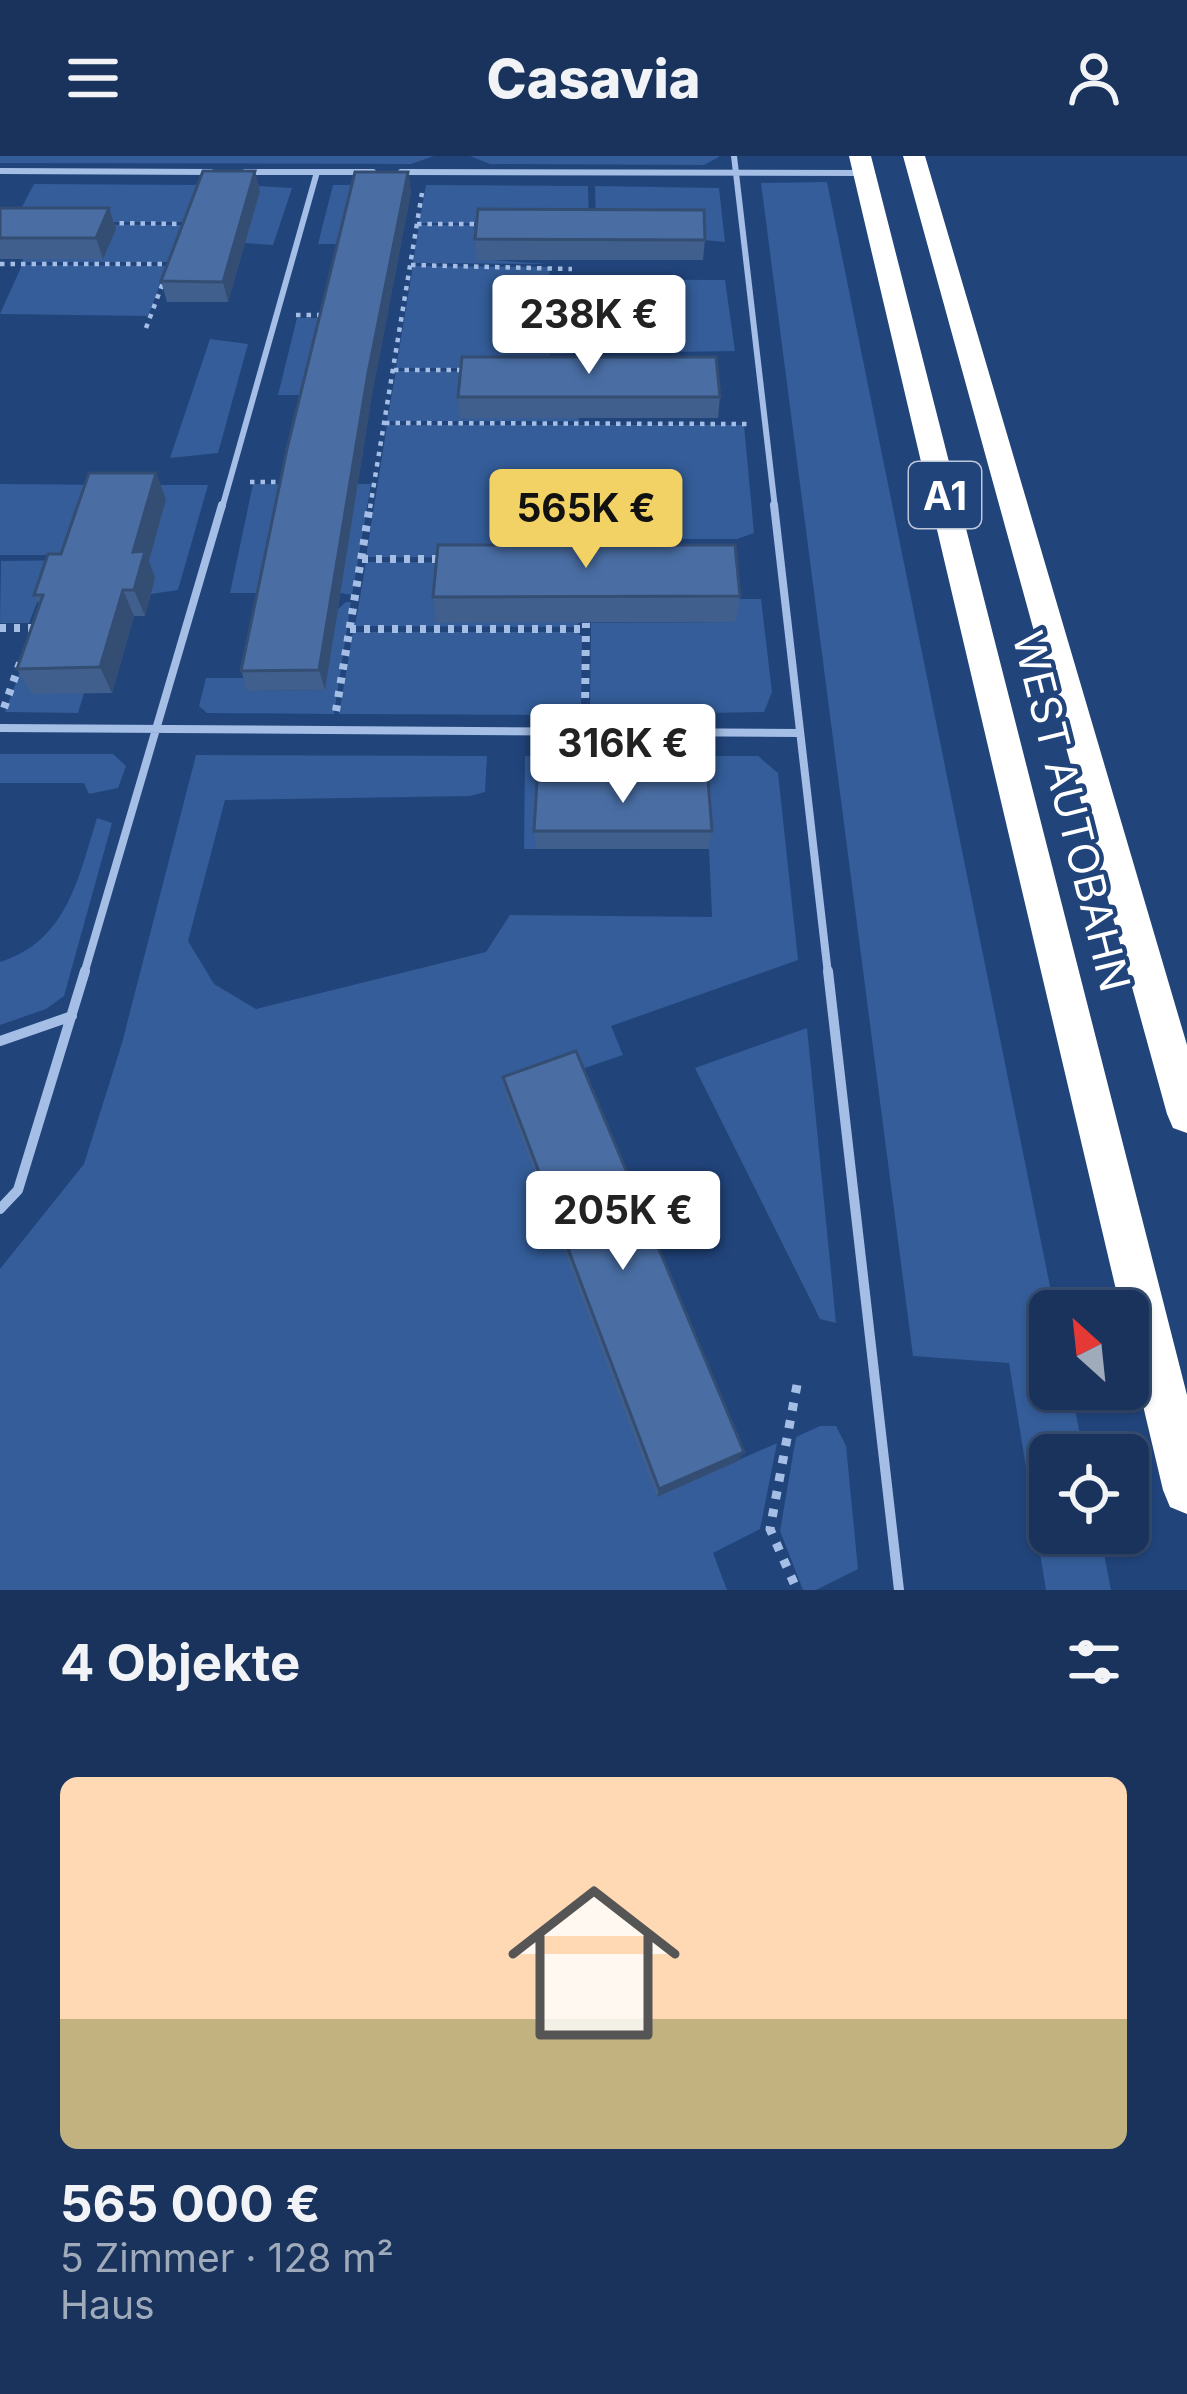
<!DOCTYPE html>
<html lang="de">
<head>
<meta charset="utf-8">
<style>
	body { margin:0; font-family:Inter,sans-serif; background:#223b62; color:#f1f3f6; height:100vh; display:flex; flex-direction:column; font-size:45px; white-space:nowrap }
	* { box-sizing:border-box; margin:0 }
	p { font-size:39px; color:#9faabb }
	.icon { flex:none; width:66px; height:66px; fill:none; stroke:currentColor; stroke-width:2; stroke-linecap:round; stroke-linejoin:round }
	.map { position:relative; height:1434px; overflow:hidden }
	.panel { display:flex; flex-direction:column; background:#19335c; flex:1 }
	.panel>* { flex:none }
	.needle { width:78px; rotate:333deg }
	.tools { position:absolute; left:1029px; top:1134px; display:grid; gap:24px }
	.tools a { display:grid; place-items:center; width:120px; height:120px; border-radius:18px; background:#19335c; box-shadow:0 3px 9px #0004,0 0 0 3px #374e72; font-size:60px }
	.price { position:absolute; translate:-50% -102px; padding:0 27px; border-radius:12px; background:#fff; color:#222; font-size:39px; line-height:78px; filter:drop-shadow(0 3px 6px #0008) }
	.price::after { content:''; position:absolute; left:50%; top:72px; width:36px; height:27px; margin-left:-18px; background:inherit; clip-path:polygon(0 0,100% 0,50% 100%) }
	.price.active { background:#f2d165; color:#111 }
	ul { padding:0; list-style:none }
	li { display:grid; align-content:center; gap:24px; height:636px; padding:0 60px }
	li span { display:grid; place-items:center; height:372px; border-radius:18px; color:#555 }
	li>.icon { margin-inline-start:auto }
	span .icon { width:216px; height:216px; fill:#fffc; stroke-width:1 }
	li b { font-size:51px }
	h2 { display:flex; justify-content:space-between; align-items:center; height:144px; padding:0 60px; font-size:51px }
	header { display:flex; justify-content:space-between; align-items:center; height:156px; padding:0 60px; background:#19335c; font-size:54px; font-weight:800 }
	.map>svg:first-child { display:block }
</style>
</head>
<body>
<header><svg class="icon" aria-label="menu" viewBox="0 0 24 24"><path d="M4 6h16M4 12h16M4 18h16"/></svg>Casavia<svg class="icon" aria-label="person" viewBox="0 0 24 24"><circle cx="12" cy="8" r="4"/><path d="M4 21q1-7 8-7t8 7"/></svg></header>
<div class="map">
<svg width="1187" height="1434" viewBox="0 0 1187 1434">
	<rect width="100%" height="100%" fill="#21447b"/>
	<path fill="#345d99" d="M 0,0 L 434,0 L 411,8 L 0,7 Z
		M 470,0 L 719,0 L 719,1 L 704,9 L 490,8 Z
		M 827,26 L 1055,1155 L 1050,1155 L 1050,1233 L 1071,1233 L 1084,1299 L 1050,1299 L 1050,1377 L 1100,1377 L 1111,1434 L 1046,1434 L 1009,1207 L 913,1200 L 761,27 Z
		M 34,28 L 197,29 L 183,66 L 14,66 Z
		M 243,29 L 292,32 L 273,89 L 244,87 Z
		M 333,29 L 377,29 L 346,88 L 318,88 Z
		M 426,29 L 588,30 L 589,68 L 419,67 Z
		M 595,30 L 719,32 L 725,86 L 596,74 Z
		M 15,68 L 182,69 L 168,106 L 23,106 Z
		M 419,69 L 589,70 L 477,103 L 549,108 L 413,107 Z
		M 22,109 L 167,110 L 148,160 L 0,158 Z
		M 413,110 L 549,111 L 550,123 L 725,124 L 735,195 L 550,198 L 549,212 L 396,212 Z
		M 297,162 L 356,162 L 311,239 L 278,239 Z
		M 210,183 L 248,188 L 218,297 L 170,302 Z
		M 396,215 L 550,216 L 580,265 L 387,265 Z
		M 387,269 L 744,269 L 754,377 L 737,383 L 542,383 L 540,402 L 366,401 Z
		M 0,328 L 131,329 L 82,399 L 0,399 Z
		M 253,328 L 321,329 L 268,437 L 230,437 Z
		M 332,328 L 371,328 L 352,439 L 340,437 Z
		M 142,329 L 208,329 L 178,434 L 151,438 L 144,422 Z
		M 80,404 L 38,444 L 29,467 L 0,467 L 1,405 Z
		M 366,406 L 540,407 L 580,466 L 575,471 L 355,470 Z
		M 734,443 L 761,443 L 772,536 L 764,556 L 590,559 L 591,467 L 735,466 Z
		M 346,446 L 351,446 L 334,558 L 207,557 L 199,550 L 206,522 L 250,522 L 249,535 L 324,534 L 338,453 Z
		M 39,465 L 32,537 L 84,537 L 78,557 L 5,556 Z
		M 353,476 L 576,476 L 582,480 L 581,559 L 339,558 Z
		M 0,598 L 113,598 L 126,610 L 118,632 L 89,638 L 84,627 L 0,627 Z
		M 196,599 L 487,600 L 485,636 L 470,640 L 225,644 L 188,785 L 214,828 L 256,853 L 486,796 L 510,759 L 712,761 L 709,693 L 538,644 L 536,693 L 524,693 L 525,600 L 758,600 L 778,617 L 798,804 L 611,870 L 623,899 L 576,915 L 657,1340 L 777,1287 L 760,1373 L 713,1397 L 727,1434 L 0,1434 L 0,1113 L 84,1008 L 122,887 Z
		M 97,662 L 112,667 L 64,840 L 46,853 L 0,869 L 0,806 C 67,785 78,723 97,662 Z
		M 807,872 L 836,1167 L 820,1163 L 695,912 Z
		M 820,1270 L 836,1270 L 846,1290 L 858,1413 L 816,1434 L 803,1434 L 780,1375 L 796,1281 Z"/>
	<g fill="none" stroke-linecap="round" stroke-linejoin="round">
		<path stroke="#a4bee6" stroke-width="4.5" stroke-dasharray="4.5 6" stroke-linecap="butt" d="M 109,67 L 185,68
			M 417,68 L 482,68
			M 0,108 L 170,108
			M 411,109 L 572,113
			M 296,159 L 329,159
			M 146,172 L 164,124
			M 394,214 L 470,214
			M 385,267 L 749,268
			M 250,326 L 289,326
			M 370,352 L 422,37"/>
		<path stroke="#a4bee6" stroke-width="8" stroke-dasharray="6 8" stroke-linecap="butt" d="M 362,403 L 444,403
			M 0,472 L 32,472
			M 350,473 L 586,473
			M 4,552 L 21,504
			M 336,555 L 370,349
			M 585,556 L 586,467"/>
		<path stroke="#a4bee6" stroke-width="9" stroke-dasharray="8 10" stroke-linecap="butt" d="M 797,1229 L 770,1373 L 797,1434"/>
		<path stroke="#a4bee6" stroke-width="6" d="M 734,0 L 775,352
			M 0,15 L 211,16
			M 245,16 L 373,16
			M 401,16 L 863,17
			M 222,352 L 317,16"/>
		<path stroke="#a4bee6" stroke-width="8" d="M 774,349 L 828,818
			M 0,572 L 799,577
			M 84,818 L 222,349"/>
		<path stroke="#a4bee6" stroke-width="10" d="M 828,815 L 899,1434
			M 0,885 L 72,860
			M 0,1053 L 18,1034 L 85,815"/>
		<path fill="#fff" fill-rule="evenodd" d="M 849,0 L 871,0 L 1187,1239 L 1187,1358 L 1170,1351 L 1163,1334 L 1128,1186 L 1128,1155 L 1121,1155 Z
			M 903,0 L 925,0 L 1187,889 L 1187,977 L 1173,972 L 1167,958 Z"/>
	</g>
	<path fill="#405f8d" d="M 408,16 L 411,36 L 372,238 L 325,534 L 248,535 L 241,515 Z
		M 260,35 L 228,146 L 167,146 L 161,125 Z
		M 0,52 L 109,52 L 116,73 L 103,103 L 0,103 Z
		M 475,83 L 705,84 L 703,104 L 477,104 Z
		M 458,241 L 720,241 L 718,262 L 460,262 Z
		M 156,317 L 166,343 L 149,405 L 155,422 L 145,460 L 134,460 L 112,537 L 32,538 L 17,513 L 39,448 L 34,439 L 61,398 Z
		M 740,440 L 736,466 L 436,467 L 433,441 Z
		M 534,675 L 712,675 L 709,693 L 536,693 Z
		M 503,921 L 738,1305 L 657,1341 L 506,940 Z"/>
	<path fill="#344d73" d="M 255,15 L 260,35 L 228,146 L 223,126 Z
		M 408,16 L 411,36 L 372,238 L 325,534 L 319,514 L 368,217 Z
		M 109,52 L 116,73 L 103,103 L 96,82 Z
		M 156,317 L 166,343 L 149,405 L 155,422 L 145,460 L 134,434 L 133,396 Z
		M 123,434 L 134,460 L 112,537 L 100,511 Z
		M 744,1296 L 738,1305 L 657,1341 L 659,1333 Z"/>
	<path fill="#4a6ea4" stroke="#344d73" stroke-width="3" d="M 203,15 L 255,15 L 223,126 L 161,125 Z
		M 355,16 L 408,16 L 368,217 L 319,514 L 241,515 L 287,293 Z
		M 0,52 L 109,52 L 96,82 L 0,82 Z
		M 478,53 L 704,54 L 705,84 L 475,83 Z
		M 462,201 L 716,201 L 720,241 L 458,241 Z
		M 89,317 L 156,317 L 133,396 L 145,395 L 134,434 L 123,434 L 100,511 L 17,513 L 43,439 L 34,439 L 48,398 L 61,398 Z
		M 438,389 L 735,389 L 740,440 L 433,441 Z
		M 708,624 L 712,675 L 534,675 L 537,625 Z
		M 576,895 L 744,1296 L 659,1333 L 503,921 Z"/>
	<g text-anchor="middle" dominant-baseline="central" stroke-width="9" stroke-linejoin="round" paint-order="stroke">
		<rect fill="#21447b" stroke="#bcc7d7" stroke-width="3" x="909" y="306" width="72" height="66" rx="9"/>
		<g font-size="39" font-weight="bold" fill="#fff">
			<text x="945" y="339">A1</text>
		</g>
		<g font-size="42" fill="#fff" stroke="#21447b">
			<text transform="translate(1072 655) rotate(76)">WEST AUTOBAHN</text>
		</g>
	</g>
</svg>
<div class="tools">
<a><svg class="needle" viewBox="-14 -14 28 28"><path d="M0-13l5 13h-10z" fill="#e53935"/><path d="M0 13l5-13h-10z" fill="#9faabb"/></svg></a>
<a><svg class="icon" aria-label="locate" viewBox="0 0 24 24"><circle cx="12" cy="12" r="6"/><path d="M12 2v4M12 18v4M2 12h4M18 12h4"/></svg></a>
</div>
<b class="price" style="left:589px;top:221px">238K €</b>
<b class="price active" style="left:586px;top:415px">565K €</b>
<b class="price" style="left:623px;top:650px">316K €</b>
<b class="price" style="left:623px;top:1117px">205K €</b>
</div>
<section class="panel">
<h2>4 Objekte<svg class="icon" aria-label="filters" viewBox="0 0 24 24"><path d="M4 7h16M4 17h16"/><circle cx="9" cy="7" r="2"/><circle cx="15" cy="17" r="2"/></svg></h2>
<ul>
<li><span style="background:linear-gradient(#ffd9b3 65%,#c2b280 0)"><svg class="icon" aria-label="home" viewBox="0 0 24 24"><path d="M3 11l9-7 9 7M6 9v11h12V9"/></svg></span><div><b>565 000 €</b><p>5 Zimmer · 128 m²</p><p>Haus</p></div></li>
</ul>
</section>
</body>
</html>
